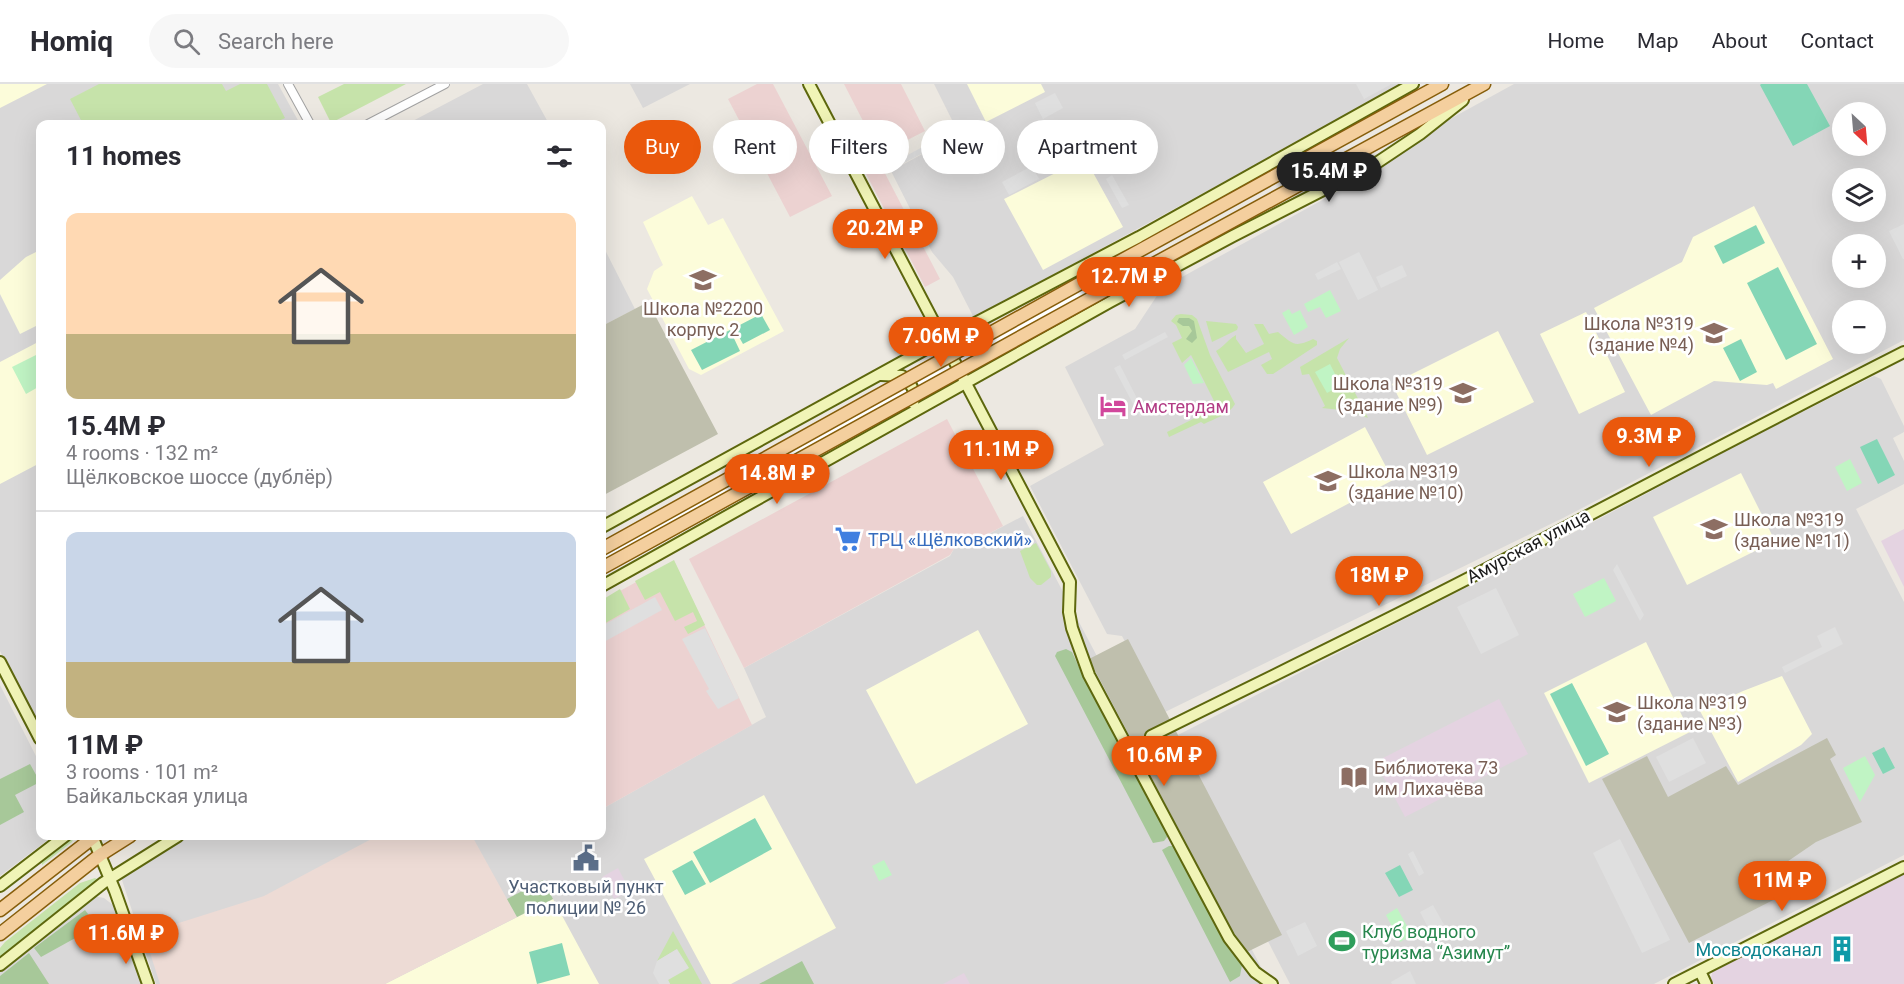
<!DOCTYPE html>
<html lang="en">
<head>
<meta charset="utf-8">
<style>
	body { margin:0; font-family:Roboto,sans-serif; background:#f7f7f7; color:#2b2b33; height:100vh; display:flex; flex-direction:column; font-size:22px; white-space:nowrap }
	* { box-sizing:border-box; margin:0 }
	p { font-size:20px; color:#7c7c81 }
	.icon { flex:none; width:33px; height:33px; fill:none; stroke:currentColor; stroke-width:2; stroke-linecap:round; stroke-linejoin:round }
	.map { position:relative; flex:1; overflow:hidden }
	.drawer { position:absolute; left:36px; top:36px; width:570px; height:720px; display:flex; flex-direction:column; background:#fff; border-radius:12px; box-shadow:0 6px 24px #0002 }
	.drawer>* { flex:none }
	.top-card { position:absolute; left:624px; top:36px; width:570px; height:54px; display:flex; gap:12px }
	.needle { width:39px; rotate:154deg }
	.tools { position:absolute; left:1832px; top:18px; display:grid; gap:12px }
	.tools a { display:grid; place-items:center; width:54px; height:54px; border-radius:50%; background:#fff; box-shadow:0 6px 24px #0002; font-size:30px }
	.price { position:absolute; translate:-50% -51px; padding:0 14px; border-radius:21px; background:#ea580c; color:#fff; font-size:20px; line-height:39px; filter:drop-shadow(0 2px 3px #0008) }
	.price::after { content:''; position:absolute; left:50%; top:36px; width:18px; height:14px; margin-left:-9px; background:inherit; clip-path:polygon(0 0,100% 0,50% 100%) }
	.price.selected { background:#222; color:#fff }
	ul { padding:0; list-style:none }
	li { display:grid; align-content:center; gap:12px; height:318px; padding:0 30px }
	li+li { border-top:2px solid #e1e1e2 }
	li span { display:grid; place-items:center; height:186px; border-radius:12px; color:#555 }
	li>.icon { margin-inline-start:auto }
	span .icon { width:108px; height:108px; fill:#fffc; stroke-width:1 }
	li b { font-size:26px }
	h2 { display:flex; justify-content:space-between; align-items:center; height:72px; padding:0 30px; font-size:26px }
	.chip { padding:0 21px; border-radius:27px; background:#fff; box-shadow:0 6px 24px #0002; font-size:21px; line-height:54px }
	.chip.selected { background:#ea580c; color:#fff }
	header { display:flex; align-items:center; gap:36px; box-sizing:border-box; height:84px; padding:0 30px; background:#fff; border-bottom:2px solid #e1e1e2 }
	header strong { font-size:28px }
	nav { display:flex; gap:33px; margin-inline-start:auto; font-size:21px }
	.search { width:420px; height:54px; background:#f7f7f7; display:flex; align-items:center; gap:15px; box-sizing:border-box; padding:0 21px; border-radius:33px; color:#7c7c81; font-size:22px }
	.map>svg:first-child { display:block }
</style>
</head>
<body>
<header>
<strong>Homiq</strong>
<div class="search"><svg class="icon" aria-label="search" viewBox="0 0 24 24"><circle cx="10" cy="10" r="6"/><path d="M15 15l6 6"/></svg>Search here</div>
<nav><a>Home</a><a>Map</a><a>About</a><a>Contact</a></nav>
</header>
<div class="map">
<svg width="1904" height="900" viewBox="0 0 1904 900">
	<rect width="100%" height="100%" fill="#ece8e1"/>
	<path fill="#d9d8d8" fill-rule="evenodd" d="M 0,0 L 278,0 L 300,40 L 40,40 L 40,645 L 0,567 Z
		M 483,0 L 527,0 L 549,40 L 407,40 Z
		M 630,0 L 690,0 L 643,24 Z
		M 934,0 L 1403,0 L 974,234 L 953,193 L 932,168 L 891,87 L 959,50 Z
		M 1514,0 L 1904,0 L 1904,256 L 1563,434 L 1165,628 L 1161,625 L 1122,552 L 1107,550 L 1030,402 L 1104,361 L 1065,283 L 1135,245 L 1162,204 L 1377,86 L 1388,79 L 1391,73 L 1441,40 ZM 1842,28 L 1875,28 L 1875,62 L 1842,62 ZM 1842,94 L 1875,94 L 1875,128 L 1842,128 ZM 1842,160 L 1875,160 L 1875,194 L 1842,194 ZM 1842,226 L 1875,226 L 1875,260 L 1842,260 Z
		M 602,160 L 635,225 L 602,242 Z
		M 1874,292 L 1881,295 L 1904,342 L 1904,348 L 1893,354 L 1904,377 L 1904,400 L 1856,425 L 1904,518 L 1904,771 L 1654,900 L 1290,900 L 1170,667 L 1176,652 L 1569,451 L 1745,357 Z
		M 1023,432 L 1270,900 L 156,900 L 121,793 L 190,752 L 602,752 L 602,725 L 766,633 L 744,584 L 950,472 L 955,463 L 959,461 L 979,455 Z
		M 0,601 L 40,680 L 40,752 L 53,752 L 0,792 Z
		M 93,812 L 104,814 L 113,821 L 142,900 L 0,900 L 0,884 Z"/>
	<path fill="#ecd2d1" d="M 757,0 L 773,0 L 832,112 L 790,133 L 728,15 Z
		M 844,0 L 901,0 L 925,47 L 880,70 Z
		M 878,76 L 940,195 L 925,203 L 863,84 Z
		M 947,335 L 1003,442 L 979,455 L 959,461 L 955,463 L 950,471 L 744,584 L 689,475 Z
		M 674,477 L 752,641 L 602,725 L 602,517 Z"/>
	<path fill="#e4d3e1" d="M 1904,445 L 1904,503 L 1881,457 Z
		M 1499,615 L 1528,670 L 1405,733 L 1381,688 L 1383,674 Z
		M 618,784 L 630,807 L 614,815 L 602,793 Z
		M 1904,790 L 1904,900 L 1714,900 L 1711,894 L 1713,886 Z
		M 964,889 L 970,900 L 943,900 Z"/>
	<path fill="#fcfcda" d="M 0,0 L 47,0 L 0,24 Z
		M 967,0 L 1041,0 L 1045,8 L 986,38 Z
		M 1085,74 L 1123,143 L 1043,186 L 1004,115 Z
		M 692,112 L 708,141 L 723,134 L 784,247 L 701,291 L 689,285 L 647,205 L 654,187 L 663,181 L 643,138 Z
		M 1754,122 L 1833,275 L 1776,305 L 1773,299 L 1767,301 L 1714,297 L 1651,331 L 1594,224 L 1682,178 L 1693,153 Z
		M 40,166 L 40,240 L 20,250 L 0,210 L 0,196 L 26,173 Z
		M 1586,228 L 1625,308 L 1579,330 L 1540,250 Z
		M 1498,247 L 1534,318 L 1427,371 L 1392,300 Z
		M 40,257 L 40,379 L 0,400 L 0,278 Z
		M 1365,343 L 1393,396 L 1291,450 L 1263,398 Z
		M 1741,389 L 1775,457 L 1687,501 L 1653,433 Z
		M 978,546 L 1028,640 L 916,700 L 866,606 Z
		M 1646,558 L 1690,648 L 1589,699 L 1544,609 Z
		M 1782,592 L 1812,650 L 1801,661 L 1738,698 L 1700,627 L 1743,607 Z
		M 764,711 L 836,844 L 731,900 L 711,900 L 644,775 Z
		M 553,815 L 599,900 L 385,900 Z"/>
	<path fill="#eddbd5" d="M 377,752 L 472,752 L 517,833 L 385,900 L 160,900 L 144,850 L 264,812 Z"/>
	<path fill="#bfbfad" d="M 648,218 L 718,350 L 602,412 L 602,242 Z
		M 1128,555 L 1282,851 L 1247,868 L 1229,841 L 1089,575 Z
		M 1827,654 L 1836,671 L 1830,675 L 1862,738 L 1816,758 L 1772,788 L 1783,811 L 1689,859 L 1602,695 L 1647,672 L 1668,713 L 1726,682 L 1738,701 Z"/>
	<path fill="#c6e3aa" d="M 99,0 L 222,0 L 226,7 L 240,0 L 267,0 L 285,34 L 272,40 L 83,40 L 70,15 Z
		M 344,0 L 406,0 L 331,39 L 318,13 Z
		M 1181,230 L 1192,231 L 1197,235 L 1210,271 L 1235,320 C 1230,330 1214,335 1204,340 L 1201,338 L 1169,353 L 1167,348 L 1217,323 L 1191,271 L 1182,279 L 1172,259 L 1182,254 L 1176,241 L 1171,237 L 1176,231 Z
		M 1206,237 L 1236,240 L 1238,243 L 1237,246 L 1212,258 Z
		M 1254,240 L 1263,240 L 1269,250 L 1278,248 C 1293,260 1294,264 1313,255 L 1317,257 L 1317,261 L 1273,290 L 1267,290 L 1261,281 L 1272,275 L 1269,268 L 1228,288 L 1216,267 C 1225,262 1227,256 1236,251 L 1236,255 L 1246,269 L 1264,260 Z
		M 1349,254 L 1340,265 L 1337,274 L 1368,334 L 1350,327 L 1322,324 L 1325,322 L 1309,290 L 1302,291 L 1300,283 Z
		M 1036,459 L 1051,487 L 1051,493 L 1041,501 L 1037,501 L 1030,494 L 1020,467 Z
		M 674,476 L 705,541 L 688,550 L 684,543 L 697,537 L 693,528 L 675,537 L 660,508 L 645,516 L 635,497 Z
		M 620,505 L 630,525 L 602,541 L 602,516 Z
		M 68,753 L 73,755 L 72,758 L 42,781 L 41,775 Z
		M 95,794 L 97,795 L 96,798 L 0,874 L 0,864 L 5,858 L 80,799 Z
		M 673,847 L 702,900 L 670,900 L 668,896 L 677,865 L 657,877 Z"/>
	<path fill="#a7c899" d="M 1179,234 L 1189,234 L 1194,237 L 1197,254 L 1192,259 L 1186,255 L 1192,247 L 1189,242 L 1183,242 L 1177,238 Z
		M 1066,565 L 1072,568 L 1082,590 L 1167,747 L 1167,753 L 1164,757 L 1153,759 L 1055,572 L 1057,568 Z
		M 30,680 L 40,698 L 15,711 L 24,728 L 0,741 L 0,695 Z
		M 1169,762 L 1173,762 L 1176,765 L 1225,857 L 1242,881 L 1240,892 L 1230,898 L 1162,766 Z
		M 543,796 L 553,815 L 517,833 L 507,815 Z
		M 85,826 L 97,842 L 41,873 L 34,864 Z
		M 29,869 L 49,900 L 0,900 L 0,892 Z
		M 802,877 L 814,900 L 759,900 Z"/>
	<path fill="#c0f4c4" d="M 1330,206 L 1341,227 L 1326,234 L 1320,223 L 1308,228 L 1304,220 Z
		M 1289,225 L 1292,230 L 1300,226 L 1308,243 L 1294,251 L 1282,229 Z
		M 40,269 L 40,302 L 26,310 L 12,283 Z
		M 1191,274 L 1204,299 L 1193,300 L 1184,281 Z
		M 1330,280 L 1336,292 L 1331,295 L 1336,304 L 1327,309 L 1315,288 Z
		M 1850,375 L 1862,399 L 1847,407 L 1835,383 Z
		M 1604,494 L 1616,517 L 1585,533 L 1573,510 Z
		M 1865,672 L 1875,691 L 1860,718 L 1843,684 Z
		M 884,776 L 892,791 L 879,797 L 872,782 Z
		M 1397,824 L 1412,851 L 1400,858 L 1386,831 Z"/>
	<path fill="#84d6b6" d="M 1761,0 L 1807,0 L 1830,42 L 1793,62 L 1760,1 Z
		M 1756,141 L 1765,159 L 1723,180 L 1714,162 Z
		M 1778,183 L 1817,260 L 1786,276 L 1747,199 Z
		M 761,230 L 770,246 L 743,260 L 734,244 Z
		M 730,246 L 740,267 L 702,286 L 691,266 Z
		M 1741,255 L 1757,288 L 1740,297 L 1723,264 Z
		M 1877,355 L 1895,391 L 1878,400 L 1860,363 Z
		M 1572,599 L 1609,670 L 1586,682 L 1550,610 Z
		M 1884,663 L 1895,684 L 1883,690 L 1872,669 Z
		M 755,734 L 772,765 L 710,799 L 693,768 Z
		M 692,776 L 706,800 L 685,811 L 672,787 Z
		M 1400,781 L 1413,806 L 1399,813 L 1385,789 Z
		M 562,859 L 570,891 L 537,900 L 529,868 Z"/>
	<path fill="#dfdfdf" d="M 1356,0 L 1390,0 L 1390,1 L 1364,15 Z
		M 1055,9 L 1063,24 L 1043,35 L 1035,19 Z
		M 956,45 L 959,50 L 891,86 L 889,81 Z
		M 1032,82 L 1039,95 L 1009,111 L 1002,98 Z
		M 1112,91 L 1129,121 L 1122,124 L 1106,95 Z
		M 1904,140 L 1904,175 L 1903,175 L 1889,147 Z
		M 1359,168 L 1378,206 L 1358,216 L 1339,178 Z
		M 1337,178 L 1341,185 L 1318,196 L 1315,190 Z
		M 1402,181 L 1407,192 L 1381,204 L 1376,193 Z
		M 1165,248 L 1168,253 L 1125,276 L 1122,271 Z
		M 1120,281 L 1145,330 L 1140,333 L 1114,284 Z
		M 1617,480 L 1644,531 L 1640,537 L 1613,486 Z
		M 1496,504 L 1519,551 L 1481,570 L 1457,523 Z
		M 655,513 L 662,526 L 602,559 L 602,542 Z
		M 1835,543 L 1843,560 L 1785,589 L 1782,583 L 1822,563 L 1817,552 Z
		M 705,544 L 739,614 L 718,625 L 706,607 L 709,605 L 682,555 Z
		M 1693,654 L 1706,679 L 1669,698 L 1656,673 Z
		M 1620,755 L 1670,856 L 1642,869 L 1593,769 Z
		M 1413,767 L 1424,789 L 1419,792 L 1408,770 Z
		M 1433,821 L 1447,846 L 1433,853 L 1420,828 Z
		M 1305,838 L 1317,862 L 1298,872 L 1286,847 Z
		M 677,865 L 689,884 L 668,896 L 670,900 L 659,900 L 653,889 L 657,877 Z
		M 1410,887 L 1416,900 L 1392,900 L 1391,898 Z"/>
	<path fill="#fff" d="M 1095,186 L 1110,213 L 602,493 L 602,457 Z"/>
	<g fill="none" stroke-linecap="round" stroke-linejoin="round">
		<g stroke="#a2a2a2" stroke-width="10">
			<path id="street" d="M 288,0 L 310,40
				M 368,40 L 445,0"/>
		</g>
		<g stroke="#5d670d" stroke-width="14">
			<path id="secondary" d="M 809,0 L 1070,498 L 1069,528 L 1072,544 L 1089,591 L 1229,854 L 1255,888 L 1272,900
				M 881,291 L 902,292 C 911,299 917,307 913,319
				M 602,443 L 924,266 L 1139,153 L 1413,0
				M 602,502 L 1110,218 L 1233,152 L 1378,78 L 1420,50 L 1463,16
				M 0,578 L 40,655
				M 1151,652 C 1273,591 1396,533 1517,469 C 1646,401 1774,334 1904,268
				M 92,752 L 115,807 L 148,900
				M 0,802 L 65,752
				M 0,881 L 103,799 L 178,752
				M 1700,887 L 1706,900
				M 1674,900 L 1904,783"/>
		</g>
		<g stroke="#875e0b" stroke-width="15">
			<path id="primary" d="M 1097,190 L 1442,0
				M 1106,206 L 1484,0
				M 0,826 L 95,752
				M 0,850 L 100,771 L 130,752"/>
		</g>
		<use href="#street" stroke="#fff" stroke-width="8"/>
		<use href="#secondary" stroke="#f0f4b7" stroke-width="10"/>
		<use href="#primary" stroke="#f4cf9e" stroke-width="12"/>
		<g stroke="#875e0b" stroke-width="15" stroke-linecap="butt">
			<path id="primary-bridge" d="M 602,465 L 1097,190
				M 602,484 L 1106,206"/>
		</g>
		<use href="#primary-bridge" stroke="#f4cf9e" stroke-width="12"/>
	</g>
	<defs>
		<g id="school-bare" transform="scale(2.07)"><path d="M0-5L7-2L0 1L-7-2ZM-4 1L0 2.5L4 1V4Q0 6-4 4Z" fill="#8d6e63" stroke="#fff" stroke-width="2.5" paint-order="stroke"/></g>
		<g id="hotel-bare" transform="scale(2.07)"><path d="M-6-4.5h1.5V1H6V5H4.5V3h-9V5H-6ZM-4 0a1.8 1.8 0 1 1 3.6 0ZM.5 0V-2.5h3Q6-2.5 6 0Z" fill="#d1479c" stroke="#fff" stroke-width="2.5" paint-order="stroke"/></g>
		<g id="supermarket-bare" transform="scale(2.07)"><path d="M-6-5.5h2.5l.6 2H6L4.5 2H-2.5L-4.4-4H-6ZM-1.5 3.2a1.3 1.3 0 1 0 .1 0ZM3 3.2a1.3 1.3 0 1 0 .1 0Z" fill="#3f7fe0" stroke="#fff" stroke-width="2.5" paint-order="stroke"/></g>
		<g id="library-bare" transform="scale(2.07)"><path d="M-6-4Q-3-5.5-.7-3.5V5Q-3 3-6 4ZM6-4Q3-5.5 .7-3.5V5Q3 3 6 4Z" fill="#8d6e63" stroke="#fff" stroke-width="2.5" paint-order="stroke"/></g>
		<g id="civic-bare" transform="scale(2.07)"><path d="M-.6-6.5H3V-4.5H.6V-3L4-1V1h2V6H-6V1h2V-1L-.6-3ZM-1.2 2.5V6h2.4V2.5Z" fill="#5c6f8a" stroke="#fff" stroke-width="2.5" paint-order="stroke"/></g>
		<g id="stadium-bare" transform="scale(2.07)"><path d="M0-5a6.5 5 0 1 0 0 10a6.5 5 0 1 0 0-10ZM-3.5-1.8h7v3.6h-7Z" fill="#2e9e5b" stroke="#fff" stroke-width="2.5" paint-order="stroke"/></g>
		<g id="building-bare" transform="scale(2.07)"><path d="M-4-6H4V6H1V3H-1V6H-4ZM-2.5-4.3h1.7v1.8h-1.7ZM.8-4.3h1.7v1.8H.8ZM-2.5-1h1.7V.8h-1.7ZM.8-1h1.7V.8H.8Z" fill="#0f9aa8" stroke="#fff" stroke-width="2.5" paint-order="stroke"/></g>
	</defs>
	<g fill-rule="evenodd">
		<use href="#school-bare" x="703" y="196"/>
		<use href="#school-bare" x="1714" y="249"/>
		<use href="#school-bare" x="1463" y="309"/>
		<use href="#hotel-bare" x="1113" y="322"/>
		<use href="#school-bare" x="1328" y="397"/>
		<use href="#school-bare" x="1714" y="445"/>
		<use href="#supermarket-bare" x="848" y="455"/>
		<use href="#school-bare" x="1617" y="628"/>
		<use href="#library-bare" x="1354" y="693"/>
		<use href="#civic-bare" x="586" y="774"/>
		<use href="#stadium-bare" x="1342" y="857"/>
		<use href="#building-bare" x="1842" y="865"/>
	</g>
	<g text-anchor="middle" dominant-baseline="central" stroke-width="5" stroke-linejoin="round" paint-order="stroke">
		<g font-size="18" fill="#785e54" stroke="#fff" text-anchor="start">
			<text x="703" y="224" text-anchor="middle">Школа №2200<tspan x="703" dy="21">корпус 2</tspan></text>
			<text x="1694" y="239" text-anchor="end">Школа №319<tspan x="1694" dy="21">(здание №4)</tspan></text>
			<text x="1443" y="299" text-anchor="end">Школа №319<tspan x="1443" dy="21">(здание №9)</tspan></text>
			<text x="1348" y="387">Школа №319<tspan x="1348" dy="21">(здание №10)</tspan></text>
			<text x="1734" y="435">Школа №319<tspan x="1734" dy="21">(здание №11)</tspan></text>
			<text x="1637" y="618">Школа №319<tspan x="1637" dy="21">(здание №3)</tspan></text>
			<text x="1374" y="683">Библиотека 73<tspan x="1374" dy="21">им Лихачёва</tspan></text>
		</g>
		<g font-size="18" fill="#b23c85" stroke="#fff" text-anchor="start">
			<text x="1133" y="322">Амстердам</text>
		</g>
		<g font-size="18" fill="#366cbe" stroke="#fff" text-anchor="start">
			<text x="868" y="455">ТРЦ «Щёлковский»</text>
		</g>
		<g font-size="18" fill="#1b1b1b" stroke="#fff">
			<text transform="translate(1528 462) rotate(-28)">Амурская улица</text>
		</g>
		<g font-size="18" fill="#4e5e75" stroke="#fff">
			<text x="586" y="802">Участковый пункт<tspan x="586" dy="21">полиции № 26</tspan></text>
		</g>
		<g font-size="18" fill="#27864d" stroke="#fff" text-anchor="start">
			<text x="1362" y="847">Клуб водного<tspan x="1362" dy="21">туризма “Азимут”</tspan></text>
		</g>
		<g font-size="18" fill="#0d838f" stroke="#fff" text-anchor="end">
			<text x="1822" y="865">Мосводоканал</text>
		</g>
	</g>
</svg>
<div class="tools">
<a><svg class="needle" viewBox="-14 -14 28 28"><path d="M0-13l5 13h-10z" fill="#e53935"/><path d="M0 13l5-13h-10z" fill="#7c7c81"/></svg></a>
<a><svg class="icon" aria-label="layers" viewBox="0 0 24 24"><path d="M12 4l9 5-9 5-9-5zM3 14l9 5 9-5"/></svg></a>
<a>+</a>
<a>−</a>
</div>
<b class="price selected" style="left:1329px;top:119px">15.4M ₽</b>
<b class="price" style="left:885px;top:176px">20.2M ₽</b>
<b class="price" style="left:1129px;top:224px">12.7M ₽</b>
<b class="price" style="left:941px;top:284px">7.06M ₽</b>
<b class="price" style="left:1649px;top:384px">9.3M ₽</b>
<b class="price" style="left:1001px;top:397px">11.1M ₽</b>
<b class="price" style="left:777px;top:421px">14.8M ₽</b>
<b class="price" style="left:1379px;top:523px">18M ₽</b>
<b class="price" style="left:1164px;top:703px">10.6M ₽</b>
<b class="price" style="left:1782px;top:828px">11M ₽</b>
<b class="price" style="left:126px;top:881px">11.6M ₽</b>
<div class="top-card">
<a class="chip selected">Buy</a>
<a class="chip">Rent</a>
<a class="chip">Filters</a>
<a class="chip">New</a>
<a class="chip">Apartment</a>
</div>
<section class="drawer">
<h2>11 homes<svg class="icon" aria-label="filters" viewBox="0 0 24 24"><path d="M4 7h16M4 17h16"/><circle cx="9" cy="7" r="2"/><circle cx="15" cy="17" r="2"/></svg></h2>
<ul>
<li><span style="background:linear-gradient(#ffd9b3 65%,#c2b280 0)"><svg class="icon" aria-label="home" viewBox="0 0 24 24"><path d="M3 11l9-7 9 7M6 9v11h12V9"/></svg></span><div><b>15.4M ₽</b><p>4 rooms · 132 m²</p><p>Щёлковское шоссе (дублёр)</p></div></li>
<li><span style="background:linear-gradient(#c9d6e8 70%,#c2b280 0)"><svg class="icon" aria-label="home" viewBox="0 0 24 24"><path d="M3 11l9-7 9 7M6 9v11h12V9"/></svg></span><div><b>11M ₽</b><p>3 rooms · 101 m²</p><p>Байкальская улица</p></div></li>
</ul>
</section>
</div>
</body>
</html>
